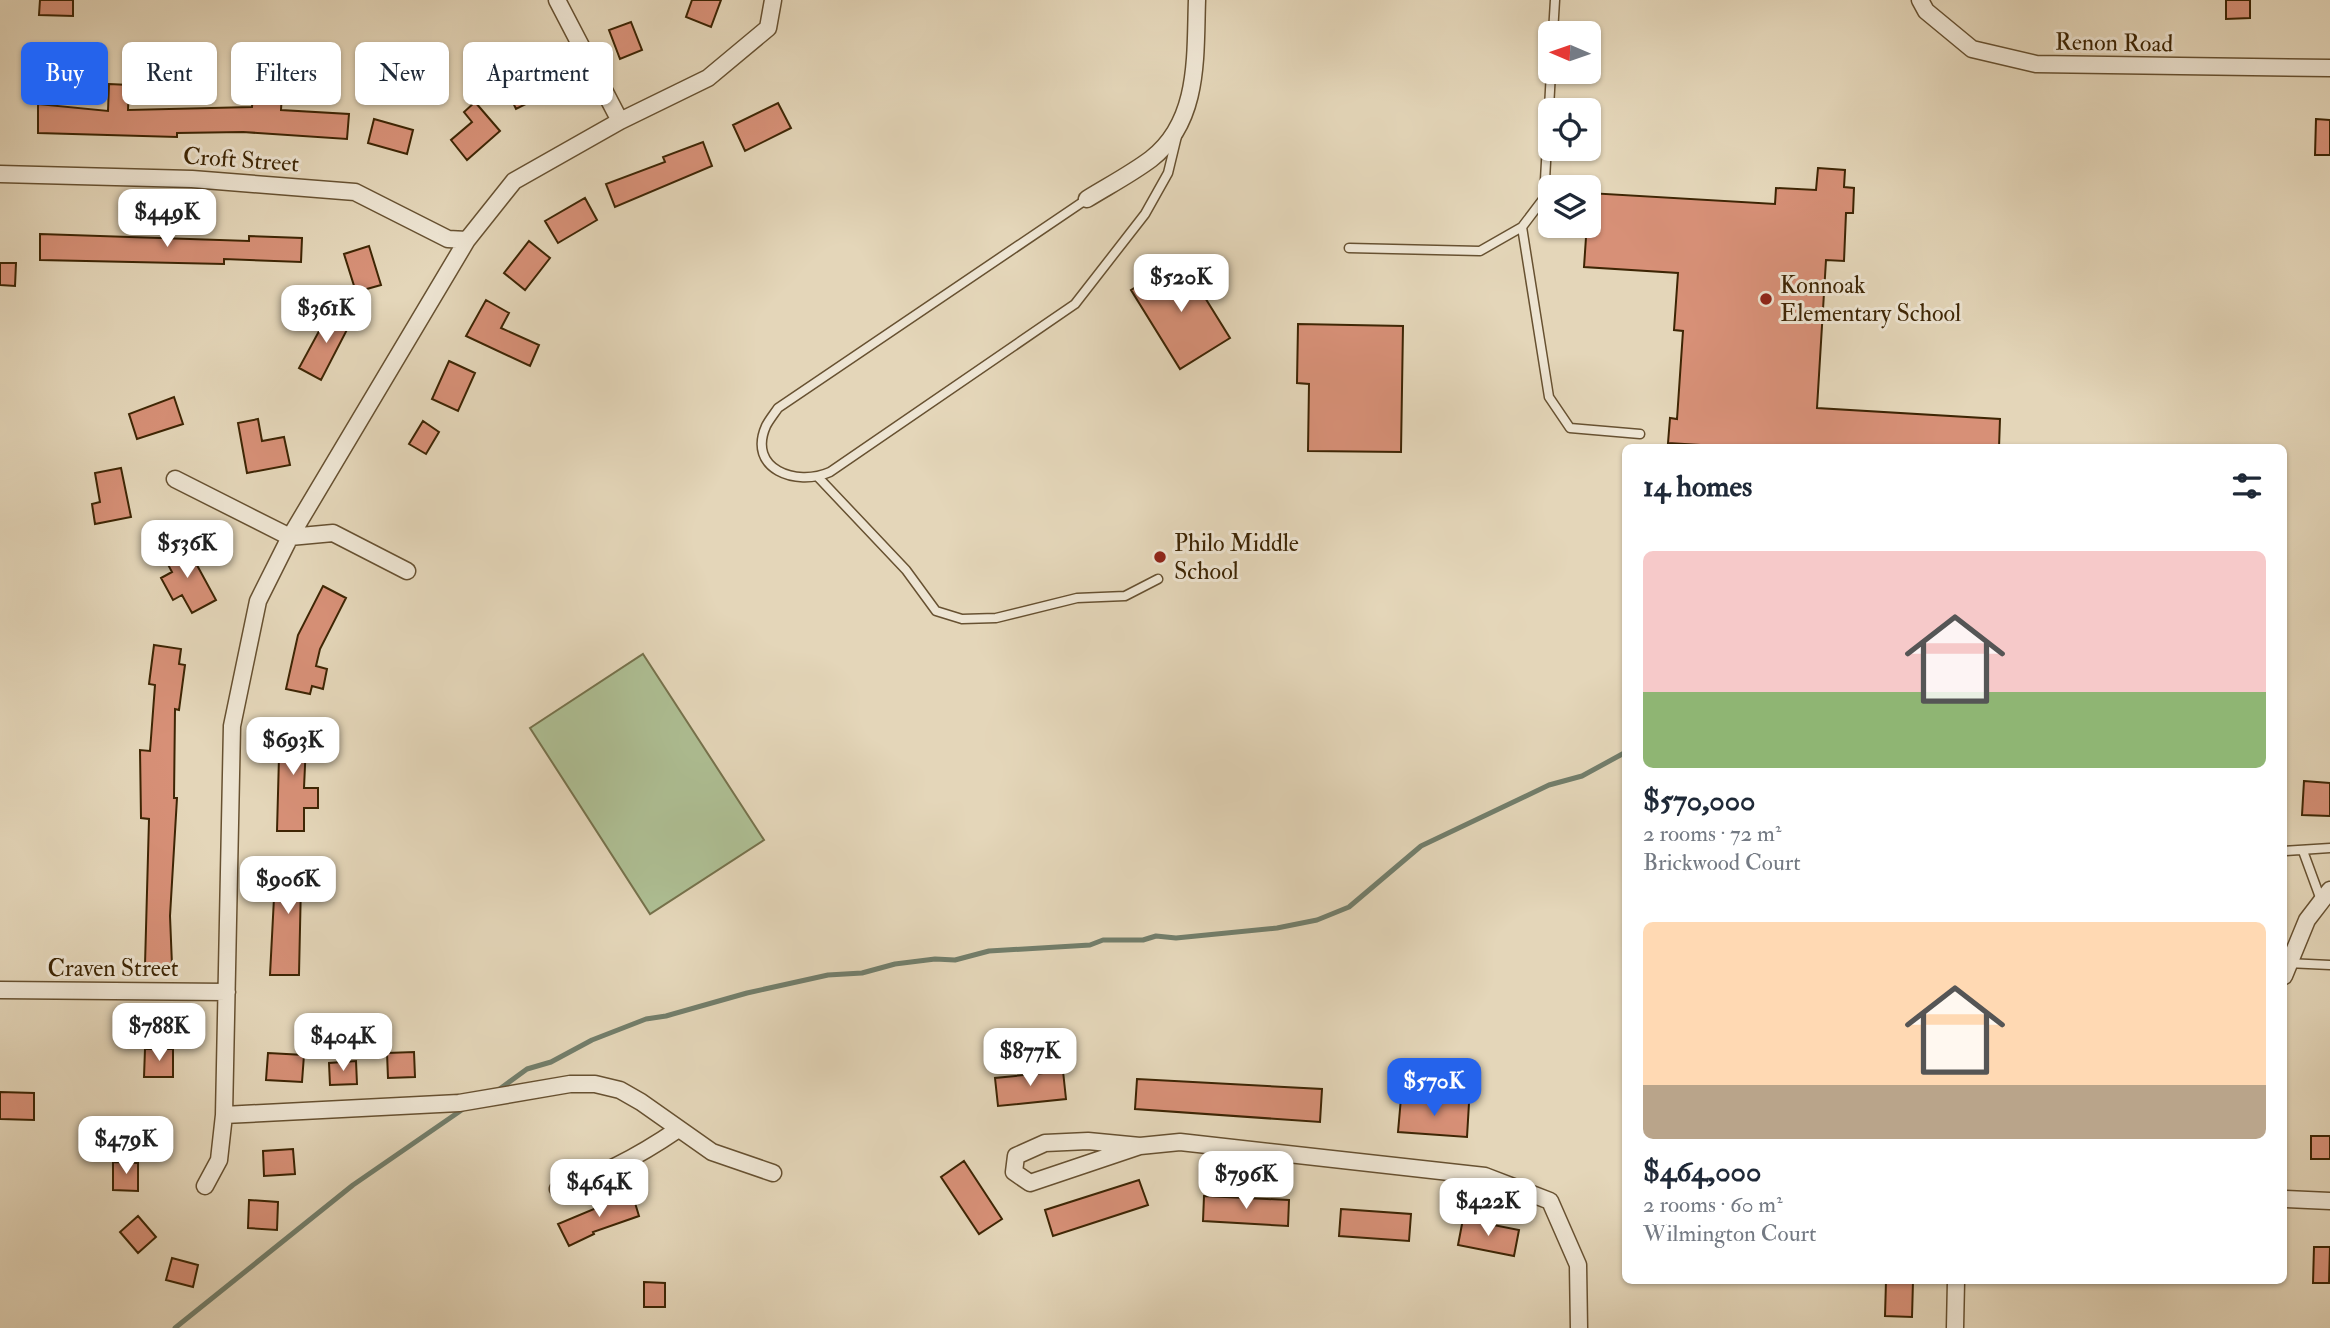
<!DOCTYPE html>
<html lang="en">
<head>
<meta charset="utf-8">
<style>
	body { margin:0; font-family:"IM FELL Double Pica",serif; background:#f2f2f3; color:#1f2937; height:100vh; display:flex; flex-direction:column; font-size:26px; white-space:nowrap }
	* { box-sizing:border-box; margin:0 }
	p { font-size:23px; color:#747a83 }
	.icon { flex:none; width:38px; height:38px; fill:none; stroke:currentColor; stroke-width:2; stroke-linecap:round; stroke-linejoin:round }
	.map { position:relative; flex:1; overflow:hidden }
	.panel { position:absolute; left:1622px; top:444px; width:665px; height:840px; display:flex; flex-direction:column; background:#fff; border-radius:10px; box-shadow:0 2px 5px #0004 }
	.panel>* { flex:none }
	.guide { position:absolute; left:21px; top:42px; width:665px; height:63px; display:flex; gap:14px }
	.needle { width:46px; rotate:272deg }
	.tools { position:absolute; left:1538px; top:21px; display:grid; gap:14px }
	.tools a { display:grid; place-items:center; width:63px; height:63px; border-radius:10px; background:#fff; box-shadow:0 2px 5px #0004; font-size:35px }
	.price { position:absolute; translate:-50% -60px; padding:0 16px; border-radius:14px; background:#fff; color:#222; font-size:23px; line-height:46px; filter:drop-shadow(0 2px 4px #0008) }
	.price::after { content:''; position:absolute; left:50%; top:42px; width:21px; height:16px; margin-left:-10px; background:inherit; clip-path:polygon(0 0,100% 0,50% 100%) }
	.price.selected { background:#2563eb; color:#fff }
	ul { padding:0; list-style:none }
	li { display:grid; align-content:center; gap:14px; height:371px; padding:0 21px }
	li span { display:grid; place-items:center; height:217px; border-radius:10px; color:#555 }
	li>.icon { margin-inline-start:auto }
	span .icon { width:126px; height:126px; fill:#fffc; stroke-width:1 }
	li b { font-size:30px }
	h2 { display:flex; justify-content:space-between; align-items:center; height:84px; padding:0 21px; font-size:30px }
	.pill { padding:0 24px; border-radius:10px; background:#fff; box-shadow:0 2px 5px #0004; font-size:24px; line-height:63px }
	.pill.selected { background:#2563eb; color:#fff }
	.map>svg:first-child { display:block }
</style>
</head>
<body>
<div class="map">
<svg width="2330" height="1328" viewBox="0 0 2330 1328">
	<rect width="100%" height="100%" fill="#e4d6b9"/>
	<filter id="stains"><feTurbulence type="fractalNoise" baseFrequency=".00286" numOctaves="4"/><feColorMatrix values="0 0 0 0 .2 0 0 0 0 .09 0 0 0 0 .02 0 0 0 .5 -.17"/></filter>
	<radialGradient id="worn" r=".72"><stop offset=".6" stop-color="#630" stop-opacity="0"/><stop offset="1" stop-color="#630" stop-opacity=".3"/></radialGradient>
	<path fill="#aebf94" stroke="#76724c" stroke-width="2" d="M 643,654 L 764,840 L 650,914 L 530,728 Z"/>
	<g fill="none" stroke-linecap="round" stroke-linejoin="round">
		<path stroke="#727e6b" stroke-width="5" d="M 497,1091 L 527,1069 L 551,1062 L 592,1040 L 646,1019 L 666,1016 L 747,993 L 828,975 L 862,973 L 895,964 L 935,959 L 955,960 L 989,951 L 1090,945 L 1103,940 L 1143,940 L 1156,936 L 1176,938 L 1277,928 L 1317,920 L 1349,907 L 1421,846 L 1549,785 L 1582,776 L 1626,752
			M 175,1328 L 353,1185 L 466,1107"/>
	</g>
	<path fill="#d79077" stroke="#3d2504" stroke-width="2" d="M 40,0 L 73,0 L 73,16 L 39,15 Z
		M 692,0 L 721,0 L 711,27 L 686,17 Z
		M 2226,0 L 2250,0 L 2250,18 L 2226,19 Z
		M 631,22 L 642,50 L 620,59 L 609,30 Z
		M 527,56 L 535,72 L 543,68 L 554,90 L 516,109 L 505,86 L 519,80 L 511,63 Z
		M 109,84 L 129,85 L 128,110 L 252,107 L 253,92 L 282,93 L 281,110 L 349,114 L 347,139 L 243,132 L 177,133 L 177,137 L 38,133 L 38,104 L 108,111 Z
		M 475,102 L 500,131 L 467,160 L 451,140 L 472,122 L 464,112 Z
		M 778,103 L 791,128 L 745,151 L 733,125 Z
		M 374,119 L 413,130 L 407,154 L 368,143 Z
		M 2316,119 L 2330,120 L 2330,155 L 2315,155 Z
		M 703,142 L 712,166 L 615,207 L 606,184 L 665,162 L 663,157 Z
		M 1818,168 L 1845,170 L 1844,187 L 1854,188 L 1853,213 L 1846,213 L 1844,261 L 1826,260 L 1817,408 L 2000,419 L 1999,448 L 1750,448 L 1668,443 L 1670,418 L 1677,419 L 1683,331 L 1674,330 L 1678,273 L 1584,267 L 1589,193 L 1775,204 L 1776,188 L 1816,190 Z
		M 585,198 L 597,220 L 558,243 L 545,221 Z
		M 40,234 L 249,241 L 249,236 L 302,238 L 301,262 L 224,259 L 224,264 L 40,260 Z
		M 529,241 L 550,258 L 525,290 L 504,273 Z
		M 369,246 L 381,285 L 356,292 L 344,254 Z
		M 1181,259 L 1230,338 L 1180,369 L 1131,290 Z
		M 0,263 L 16,263 L 15,286 L 0,285 Z
		M 486,300 L 509,313 L 501,328 L 539,345 L 530,366 L 466,336 Z
		M 331,309 L 352,320 L 321,380 L 299,368 Z
		M 1298,324 L 1403,326 L 1401,452 L 1308,451 L 1309,384 L 1297,383 Z
		M 449,361 L 475,373 L 458,411 L 432,399 Z
		M 174,397 L 183,424 L 137,439 L 129,414 Z
		M 258,419 L 262,441 L 284,437 L 290,465 L 247,473 L 238,423 Z
		M 423,421 L 439,432 L 426,454 L 409,444 Z
		M 121,468 L 131,517 L 95,524 L 92,504 L 100,502 L 95,473 Z
		M 186,545 L 216,600 L 192,613 L 182,595 L 173,600 L 161,578 L 172,572 L 164,557 Z
		M 323,586 L 346,598 L 320,649 L 316,666 L 327,669 L 323,689 L 312,686 L 310,694 L 286,689 L 298,635 Z
		M 154,645 L 181,649 L 179,664 L 185,665 L 179,710 L 175,709 L 174,798 L 177,798 L 170,916 L 172,965 L 145,965 L 149,819 L 141,818 L 140,750 L 150,751 L 155,685 L 149,684 Z
		M 280,719 L 307,721 L 304,788 L 318,788 L 318,808 L 304,808 L 304,831 L 277,831 Z
		M 2304,781 L 2330,783 L 2330,816 L 2302,815 Z
		M 276,859 L 302,860 L 301,867 L 314,868 L 313,884 L 301,883 L 299,975 L 270,975 Z
		M 145,1049 L 173,1049 L 173,1077 L 144,1077 Z
		M 414,1052 L 415,1077 L 388,1078 L 387,1053 Z
		M 268,1053 L 304,1055 L 302,1082 L 266,1080 Z
		M 356,1061 L 357,1084 L 330,1085 L 329,1063 Z
		M 1063,1071 L 1066,1099 L 998,1106 L 995,1078 Z
		M 1137,1079 L 1322,1089 L 1320,1122 L 1135,1109 Z
		M 0,1092 L 34,1093 L 34,1120 L 0,1119 Z
		M 1401,1098 L 1469,1103 L 1467,1137 L 1398,1132 Z
		M 2311,1136 L 2330,1136 L 2330,1159 L 2311,1159 Z
		M 293,1149 L 295,1174 L 264,1176 L 263,1151 Z
		M 964,1161 L 1002,1219 L 979,1234 L 941,1177 Z
		M 113,1162 L 138,1163 L 138,1191 L 113,1190 Z
		M 1139,1180 L 1148,1205 L 1053,1236 L 1045,1210 Z
		M 632,1193 L 639,1216 L 593,1232 L 594,1234 L 569,1246 L 558,1224 Z
		M 1204,1196 L 1289,1200 L 1288,1226 L 1203,1221 Z
		M 249,1200 L 278,1202 L 277,1230 L 248,1228 Z
		M 1341,1209 L 1411,1214 L 1409,1241 L 1339,1236 Z
		M 138,1216 L 156,1237 L 138,1253 L 120,1232 Z
		M 1463,1219 L 1519,1230 L 1514,1256 L 1458,1245 Z
		M 2314,1247 L 2330,1247 L 2329,1283 L 2313,1283 Z
		M 172,1258 L 198,1265 L 193,1287 L 166,1280 Z
		M 1886,1281 L 1913,1281 L 1912,1317 L 1885,1316 Z
		M 644,1282 L 665,1283 L 665,1307 L 644,1307 Z"/>
	<g fill="none" stroke-linecap="round" stroke-linejoin="round">
		<g stroke="#675131" stroke-width="11">
			<path id="service" d="M 1553,33 L 1555,0
				M 1087,199 L 778,408 C 774,414 769,420 766,426 C 747,469 796,487 830,472 L 1075,304 L 1145,214 L 1168,173 L 1177,136
				M 1522,227 L 1549,397 L 1570,428 L 1640,434
				M 1349,248 L 1480,251 L 1522,227 L 1544,198 L 1551,72
				M 818,477 L 906,570 L 936,611 L 962,619 L 996,618 L 1077,598 L 1125,596 L 1158,579
				M 2284,851 L 2330,848
				M 2303,851 L 2321,900
				M 2287,963 L 2330,965"/>
		</g>
		<g stroke="#675131" stroke-width="19">
			<path id="minor" d="M 557,0 L 620,121
				M 1920,0 L 1926,11 L 1972,49 L 2036,64 L 2330,68
				M 0,174 L 192,179 L 355,192 L 448,239 L 467,240
				M 1087,199 C 1108,186 1131,174 1151,159 C 1200,121 1195,56 1197,0
				M 175,479 L 290,537 L 333,533 L 407,571
				M 2284,976 L 2307,920 L 2330,890
				M 0,990 L 227,992
				M 224,1115 L 459,1103 L 570,1084 L 595,1084 L 620,1090 L 641,1102 L 712,1152 L 773,1173
				M 1140,1146 L 1030,1183 L 1014,1172 L 1016,1156 L 1045,1143 L 1088,1141 L 1140,1146 L 1180,1142 L 1485,1176 L 1550,1201 L 1578,1265 L 1579,1328
				M 205,1186 L 219,1160 L 224,1115 L 232,726 L 258,601 L 290,537 L 467,240 L 514,181 L 620,121 L 708,78 L 768,28 L 773,0
				M 558,1189 C 602,1176 639,1156 677,1130
				M 2284,1199 L 2330,1201
				M 1955,1328 L 1956,1281"/>
		</g>
		<use href="#service" stroke="#ede4d2" stroke-width="8"/>
		<use href="#minor" stroke="#ede4d2" stroke-width="16"/>
	</g>
	<g fill="#8f2418" stroke="#ede4d2" stroke-width="2.5">
		<circle cx="1766" cy="299" r="7"/>
		<circle cx="1160" cy="557" r="7"/>
	</g>
	<g text-anchor="middle" dominant-baseline="central" stroke-width="6" stroke-linejoin="round" paint-order="stroke">
		<g font-size="24" fill="#3d2504" stroke="#ede4d2">
			<text transform="translate(2114 43) rotate(1)">Renon Road</text>
			<text transform="translate(241 160) rotate(4)">Croft Street</text>
			<text x="113" y="968">Craven Street</text>
		</g>
		<g font-size="24" fill="#3d2504" stroke="#ede4d2" text-anchor="start">
			<text x="1780" y="285">Konnoak<tspan x="1780" dy="28">Elementary School</tspan></text>
			<text x="1174" y="543">Philo Middle<tspan x="1174" dy="28">School</tspan></text>
		</g>
	</g>
	<rect width="100%" height="100%" filter="url(#stains)"/>
	<rect width="100%" height="100%" fill="url(#worn)"/>
</svg>
<div class="tools">
<a><svg class="needle" viewBox="-14 -14 28 28"><path d="M0-13l5 13h-10z" fill="#e53935"/><path d="M0 13l5-13h-10z" fill="#747a83"/></svg></a>
<a><svg class="icon" aria-label="locate" viewBox="0 0 24 24"><circle cx="12" cy="12" r="6"/><path d="M12 2v4M12 18v4M2 12h4M18 12h4"/></svg></a>
<a><svg class="icon" aria-label="layers" viewBox="0 0 24 24"><path d="M12 4l9 5-9 5-9-5zM3 14l9 5 9-5"/></svg></a>
</div>
<b class="price" style="left:167px;top:249px">$449K</b>
<b class="price" style="left:1181px;top:314px">$520K</b>
<b class="price" style="left:326px;top:345px">$361K</b>
<b class="price" style="left:187px;top:580px">$536K</b>
<b class="price" style="left:293px;top:777px">$693K</b>
<b class="price" style="left:288px;top:916px">$906K</b>
<b class="price" style="left:159px;top:1063px">$788K</b>
<b class="price" style="left:343px;top:1073px">$404K</b>
<b class="price" style="left:1030px;top:1088px">$877K</b>
<b class="price selected" style="left:1434px;top:1118px">$570K</b>
<b class="price" style="left:126px;top:1176px">$479K</b>
<b class="price" style="left:1246px;top:1211px">$796K</b>
<b class="price" style="left:599px;top:1219px">$464K</b>
<b class="price" style="left:1488px;top:1238px">$422K</b>
<div class="guide">
<a class="pill selected">Buy</a>
<a class="pill">Rent</a>
<a class="pill">Filters</a>
<a class="pill">New</a>
<a class="pill">Apartment</a>
</div>
<section class="panel">
<h2>14 homes<svg class="icon" aria-label="filters" viewBox="0 0 24 24"><path d="M4 7h16M4 17h16"/><circle cx="9" cy="7" r="2"/><circle cx="15" cy="17" r="2"/></svg></h2>
<ul>
<li><span style="background:linear-gradient(#f6c9c9 65%,#8fb573 0)"><svg class="icon" aria-label="home" viewBox="0 0 24 24"><path d="M3 11l9-7 9 7M6 9v11h12V9"/></svg></span><div><b>$570,000</b><p>2 rooms · 72 m²</p><p>Brickwood Court</p></div></li>
<li><span style="background:linear-gradient(#ffd9b3 75%,#b9a48a 0)"><svg class="icon" aria-label="home" viewBox="0 0 24 24"><path d="M3 11l9-7 9 7M6 9v11h12V9"/></svg></span><div><b>$464,000</b><p>2 rooms · 60 m²</p><p>Wilmington Court</p></div></li>
</ul>
</section>
</div>
</body>
</html>
